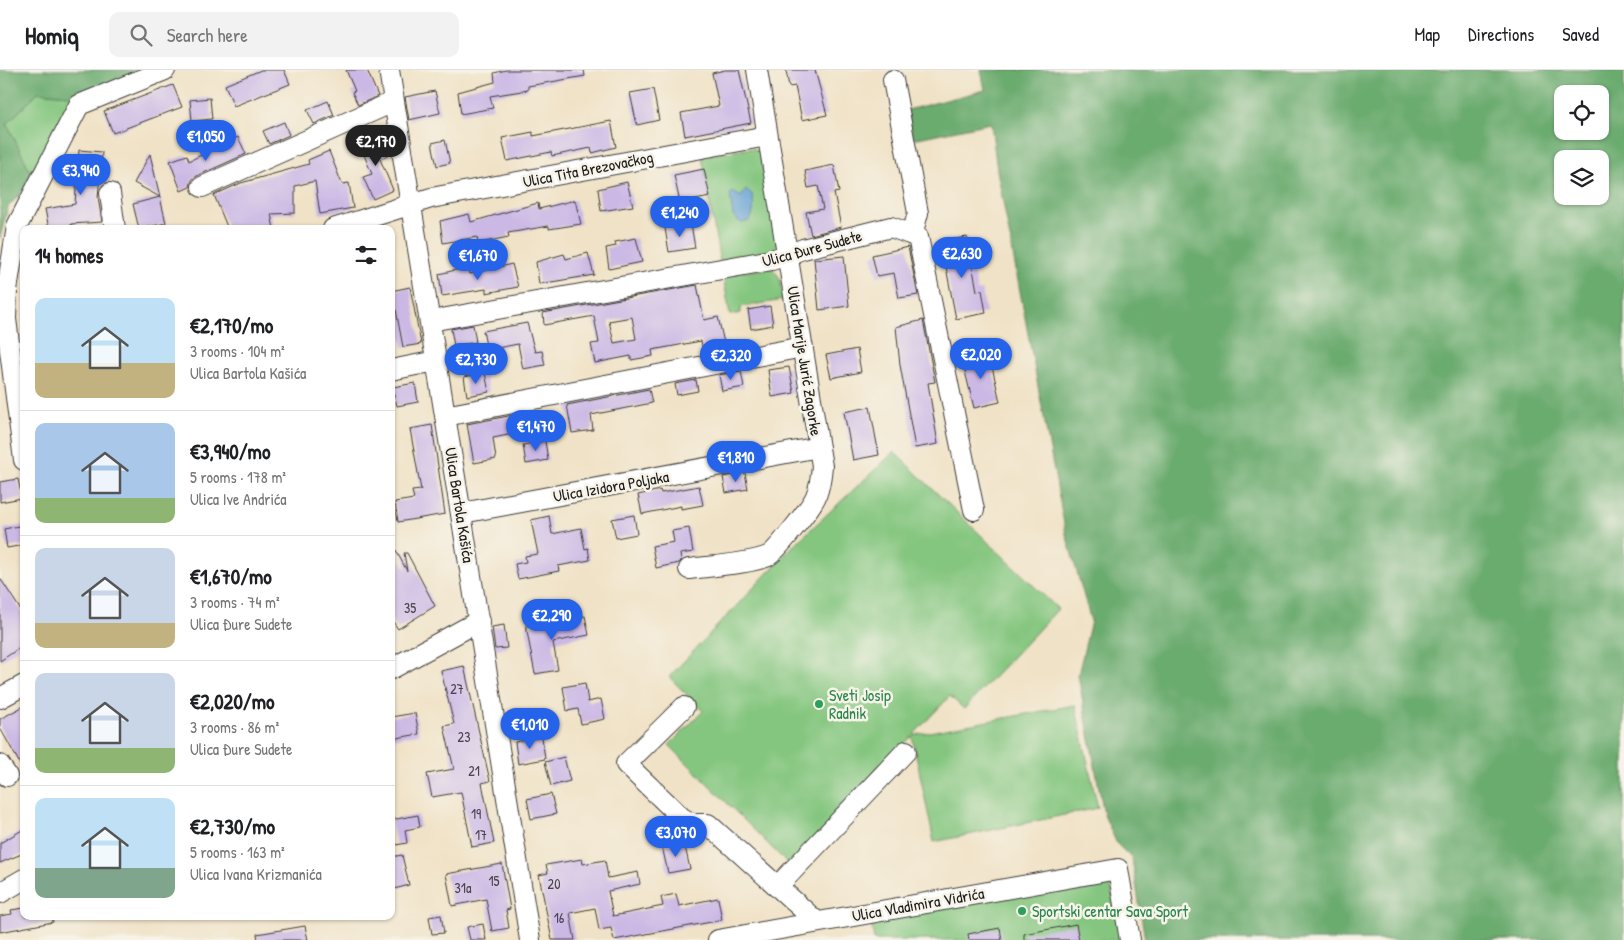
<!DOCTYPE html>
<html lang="en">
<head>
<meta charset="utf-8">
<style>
	body { margin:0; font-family:"Patrick Hand",sans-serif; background:#f2f2f2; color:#202124; height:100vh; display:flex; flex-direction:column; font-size:19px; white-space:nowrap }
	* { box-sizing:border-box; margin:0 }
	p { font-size:16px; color:#757577 }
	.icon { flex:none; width:28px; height:28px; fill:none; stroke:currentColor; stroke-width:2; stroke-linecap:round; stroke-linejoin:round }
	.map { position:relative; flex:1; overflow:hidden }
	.side { position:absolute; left:20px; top:155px; width:375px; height:695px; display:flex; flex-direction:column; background:#fff; border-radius:10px; box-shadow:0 1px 4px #0004 }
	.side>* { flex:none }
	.fabs { position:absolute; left:1554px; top:15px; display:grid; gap:10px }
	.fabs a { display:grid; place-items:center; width:55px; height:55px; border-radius:10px; background:#fff; box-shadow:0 1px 4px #0004; font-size:25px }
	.price { position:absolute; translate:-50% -42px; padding:0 11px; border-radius:18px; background:#2563eb; color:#fff; font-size:16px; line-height:32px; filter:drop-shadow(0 1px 2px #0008) }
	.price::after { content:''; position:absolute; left:50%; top:30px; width:15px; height:11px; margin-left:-8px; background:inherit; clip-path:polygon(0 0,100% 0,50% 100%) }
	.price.on { background:#222; color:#fff }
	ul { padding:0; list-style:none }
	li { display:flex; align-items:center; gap:15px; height:125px; padding:0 15px }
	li+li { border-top:1px solid #e0e0e0 }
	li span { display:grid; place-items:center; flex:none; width:140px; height:100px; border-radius:10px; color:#555 }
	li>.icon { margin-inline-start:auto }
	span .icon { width:60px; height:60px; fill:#fffc; stroke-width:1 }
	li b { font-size:21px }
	h2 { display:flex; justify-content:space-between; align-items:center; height:60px; padding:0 15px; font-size:21px }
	header { display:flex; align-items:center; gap:30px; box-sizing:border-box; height:70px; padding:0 25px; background:#fff; border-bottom:1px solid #e0e0e0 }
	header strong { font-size:24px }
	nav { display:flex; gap:28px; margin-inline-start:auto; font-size:18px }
	.search { width:350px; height:45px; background:#f2f2f2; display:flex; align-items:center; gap:12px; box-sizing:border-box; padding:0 18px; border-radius:10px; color:#757577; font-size:19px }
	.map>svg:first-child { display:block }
</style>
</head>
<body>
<header>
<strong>Homiq</strong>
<div class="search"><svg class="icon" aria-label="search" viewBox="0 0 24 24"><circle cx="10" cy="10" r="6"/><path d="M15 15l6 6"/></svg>Search here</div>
<nav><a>Map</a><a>Directions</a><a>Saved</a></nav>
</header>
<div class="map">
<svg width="1624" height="870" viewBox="0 0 1624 870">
	<rect width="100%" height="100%" fill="#f7f3e8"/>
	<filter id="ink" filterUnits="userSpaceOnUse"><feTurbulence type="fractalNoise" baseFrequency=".02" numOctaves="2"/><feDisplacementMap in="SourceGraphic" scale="10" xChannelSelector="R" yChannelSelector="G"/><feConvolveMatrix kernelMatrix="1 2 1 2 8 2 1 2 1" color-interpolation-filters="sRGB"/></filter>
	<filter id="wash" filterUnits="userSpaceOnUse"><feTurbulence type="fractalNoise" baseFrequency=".0096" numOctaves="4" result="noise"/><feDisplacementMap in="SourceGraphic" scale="20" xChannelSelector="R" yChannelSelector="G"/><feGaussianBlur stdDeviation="1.12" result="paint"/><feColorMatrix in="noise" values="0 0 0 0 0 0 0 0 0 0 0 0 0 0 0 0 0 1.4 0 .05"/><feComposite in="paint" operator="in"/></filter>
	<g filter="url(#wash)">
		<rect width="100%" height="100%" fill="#f0e2c6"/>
		<path fill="#84c67f" stroke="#50714e" d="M 38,22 L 79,26 L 34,109 L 7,54 Z
			M 753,78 L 759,82 L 760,85 L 778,172 L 773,182 L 720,193 L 702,86 Z
			M 772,198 L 780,208 L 783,230 L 741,237 L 741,243 L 730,245 L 723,205 Z
			M 894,382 L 1058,539 L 964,639 L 950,626 L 913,665 L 1075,635 L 1098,738 L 934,772 L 912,666 L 790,796 L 669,675 L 703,641 L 669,607 L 793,476 Z
			M 1109,807 L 1121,870 L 874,870 L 871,852 Z"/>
		<path fill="#6bab6e" stroke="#446445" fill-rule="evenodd" d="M 0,0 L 143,0 L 79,26 L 38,22 L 7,54 L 34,109 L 8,137 L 0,168 Z
			M 981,0 L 1624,0 L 1624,870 L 1145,870 L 1132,789 L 1117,774 L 1104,745 L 1078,605 L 1091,551 L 1066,464 L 997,100 L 991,53 L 913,69 L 907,40 L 985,20 ZM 1562,24 L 1600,24 L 1600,61 L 1562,61 ZM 1562,89 L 1600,89 L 1600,126 L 1562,126 Z"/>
		<path fill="#629fd3" stroke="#3f5e78" d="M 746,120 L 752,124 C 754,133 755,143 749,151 L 741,153 L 733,146 L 730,124 L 733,122 L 741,127 Z"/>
		<g id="blocks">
			<path fill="#cbb8e5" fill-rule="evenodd" d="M 261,0 L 284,0 L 290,14 L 234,36 L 225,15 Z
				M 346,0 L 367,0 L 378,26 L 358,35 L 352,22 L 355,21 Z
				M 506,0 L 584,0 L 585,6 L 528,16 L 528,20 L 490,26 L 493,38 L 461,44 L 458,22 L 495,12 L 494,3 Z
				M 725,0 L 739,0 L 751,53 L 685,66 L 681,43 L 719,36 L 712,3 Z
				M 786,0 L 815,0 L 827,45 L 802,50 L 795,16 L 789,17 Z
				M 173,15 L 182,37 L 113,63 L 104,41 Z
				M 653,19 L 659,50 L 637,55 L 630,23 Z
				M 435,21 L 440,43 L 409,50 L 405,27 Z
				M 210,28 L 212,49 L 192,51 L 190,30 Z
				M 328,31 L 334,45 L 314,54 L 307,40 Z
				M 611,51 L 616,77 L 592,83 L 591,78 L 552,86 L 551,82 L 507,91 L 502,68 L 533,62 L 533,66 Z
				M 284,52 L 289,65 L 269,74 L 263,61 Z
				M 379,64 L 388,86 L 380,89 L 393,120 L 373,129 L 363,107 L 372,104 L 359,73 Z
				M 238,67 L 246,84 L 197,106 L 192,110 L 190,117 L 181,121 L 170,91 L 187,85 L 189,91 Z
				M 445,70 L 450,93 L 437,96 L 432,73 Z
				M 79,80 L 102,82 L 98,127 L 102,152 L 71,154 L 72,159 L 49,159 L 45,139 L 75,134 Z
				M 329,81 L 342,114 L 349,113 L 353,138 L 320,144 L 315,111 L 295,116 L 295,143 L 271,144 L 274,159 L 228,159 L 214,125 L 241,113 L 309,94 L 308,90 Z
				M 150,84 L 166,153 L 139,159 L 133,134 L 160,127 L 134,113 Z
				M 834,95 L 839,122 L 834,123 L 841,157 L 811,165 L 806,142 L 823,139 L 818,116 L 808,118 L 805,101 Z
				M 704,99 L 710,127 L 680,133 L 674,105 Z
				M 627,112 L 633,136 L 601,141 L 598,119 Z
				M 575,130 L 581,154 L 549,159 L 549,156 L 508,163 L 509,167 L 478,173 L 477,167 L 443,173 L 440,151 L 469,144 L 471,152 L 538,133 L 539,139 Z
				M 691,154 L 695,178 L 669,182 L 665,158 Z
				M 967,167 L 977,221 L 982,220 L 986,243 L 956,249 L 941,171 Z
				M 636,168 L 642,192 L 609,199 L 606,178 L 616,176 L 615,172 Z
				M 908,177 L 918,225 L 899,228 L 894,203 L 877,206 L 872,185 Z
				M 588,183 L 594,205 L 539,214 L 536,192 L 564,184 L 566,189 Z
				M 844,186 L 849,236 L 819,240 L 814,189 Z
				M 512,194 L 518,217 L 486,223 L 486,219 L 442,226 L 439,204 L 468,197 L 470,204 Z
				M 697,215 L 704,250 L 718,247 L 725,277 L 703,281 L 701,271 L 652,280 L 653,286 L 631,290 L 631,286 L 595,293 L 591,274 L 599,273 L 594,246 L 544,255 L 543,243 ZM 632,247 L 636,269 L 614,273 L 609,251 Z
				M 410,217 L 421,274 L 403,277 L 396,240 L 391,241 L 391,221 Z
				M 770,236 L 773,255 L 751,259 L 748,240 Z
				M 923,250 L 935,312 L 928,313 L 938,374 L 915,378 L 900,295 L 896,257 Z
				M 527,253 L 535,282 L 542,281 L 545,295 L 523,299 L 518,274 L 487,280 L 483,261 Z
				M 473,255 L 476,272 L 454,276 L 451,259 Z
				M 857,279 L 861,302 L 831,308 L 826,285 Z
				M 989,283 L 1000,332 L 974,338 L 962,289 Z
				M 789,297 L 794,323 L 772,327 L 768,300 Z
				M 741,301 L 744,317 L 722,321 L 719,305 Z
				M 485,303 L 489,322 L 467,326 L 464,307 Z
				M 696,310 L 698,321 L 677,325 L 675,314 Z
				M 415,313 L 418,332 L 397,336 L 393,317 Z
				M 649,319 L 652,333 L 591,345 L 593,360 L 572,363 L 567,335 Z
				M 870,337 L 879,385 L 853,390 L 844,342 Z
				M 519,344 L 523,362 L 493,368 L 496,389 L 474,393 L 467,354 Z
				M 432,355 L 445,444 L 398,452 L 395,432 L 414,429 L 412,421 L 421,420 L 410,359 Z
				M 545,371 L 548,390 L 526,394 L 523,375 Z
				M 745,403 L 748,419 L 726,423 L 723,407 Z
				M 18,409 L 22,428 L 0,432 L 0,412 Z
				M 699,416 L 703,435 L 681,439 L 681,436 L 642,444 L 638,425 L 660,420 L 661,423 Z
				M 634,445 L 637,464 L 616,468 L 612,449 Z
				M 549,446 L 552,464 L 581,458 L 585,479 L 588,478 L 590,490 L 558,496 L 559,501 L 518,509 L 515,494 L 526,492 L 525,486 L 538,484 L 531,450 Z
				M 24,455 L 24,475 L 7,478 L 4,459 Z
				M 689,458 L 693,482 L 680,484 L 681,491 L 679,493 L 656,498 L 652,476 L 674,472 L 672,461 Z
				M 391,471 L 407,501 L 404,483 L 407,483 L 435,536 L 398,559 L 391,549 Z
				M 0,508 L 24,545 L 24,575 L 0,591 Z
				M 585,546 L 589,565 L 553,572 L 558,600 L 535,604 L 526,556 Z
				M 504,555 L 507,578 L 495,579 L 492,557 Z
				M 464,596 L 490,711 L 482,713 L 494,773 L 472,777 L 461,722 L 432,727 L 427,704 L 454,699 L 444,656 L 454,654 L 441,601 Z
				M 585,613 L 588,632 L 601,629 L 605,649 L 581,654 L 578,639 L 567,641 L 563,617 Z
				M 24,636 L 24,701 L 0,658 L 0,649 Z
				M 415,643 L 419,664 L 391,669 L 391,647 Z
				M 542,667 L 545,689 L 518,694 L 515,672 Z
				M 564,687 L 570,711 L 551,716 L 545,692 Z
				M 551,724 L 556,744 L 531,749 L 527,729 Z
				M 418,745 L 420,757 L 405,760 L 407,773 L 396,775 L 391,750 Z
				M 24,759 L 24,783 L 0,793 L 0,773 Z
				M 684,772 L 690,799 L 668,803 L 662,776 Z
				M 402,785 L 409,815 L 391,820 L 391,787 Z
				M 582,789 L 583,794 L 605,790 L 608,808 L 638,802 L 640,814 L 608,821 L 613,846 L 663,836 L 661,827 L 676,824 L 679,836 L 718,828 L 722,850 L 614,870 L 611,858 L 599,860 L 595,838 L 570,843 L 575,870 L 552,870 L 539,805 L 548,803 L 546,795 Z
				M 502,794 L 510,839 L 506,840 L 509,858 L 492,861 L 486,829 L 452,836 L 446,804 Z
				M 24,838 L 24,846 L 52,846 L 53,852 L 0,862 L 0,846 L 12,844 L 11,840 Z
				M 441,845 L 444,863 L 432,864 L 429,847 Z
				M 483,854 L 486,870 L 470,870 L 467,857 Z
				M 1076,854 L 1079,870 L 1024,870 L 1024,864 Z
				M 305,856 L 308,870 L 258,870 L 257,864 Z
				M 1000,858 L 1002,870 L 969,870 L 968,864 Z"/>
		</g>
	</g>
	<g filter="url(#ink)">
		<use href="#blocks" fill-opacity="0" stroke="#3c3a36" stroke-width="1"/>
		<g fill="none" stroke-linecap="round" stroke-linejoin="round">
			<g stroke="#3c3a36" stroke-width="22">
				<path id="minor" d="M 389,0 L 530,870
					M 893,10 L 918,143 L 912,165
					M 202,117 L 393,32
					M 110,123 L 115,159
					M 333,159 L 431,128 L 767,66
					M 430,251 L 772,190 L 803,179 L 891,157 L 918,167 L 974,440
					M 391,300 L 436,291
					M 445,346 L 803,277
					M 24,390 L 6,249 L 7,220 L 17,156 L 79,35 L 165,0
					M 462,443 L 819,377
					M 689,499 C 710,496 750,494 768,486 C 776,482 812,436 816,426 C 820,416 821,407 822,396 L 757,0
					M 391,599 L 479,551
					M 0,628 L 24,615
					M 684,637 L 626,694 L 682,748 L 694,754 L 708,754 L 817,852
					M 0,695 L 7,706
					M 777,817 L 906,681
					M 0,823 L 24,809
					M 718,870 L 1118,799 L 1130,870"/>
			</g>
			<use href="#minor" stroke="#fff" stroke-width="20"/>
		</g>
	</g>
	<g fill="#2e9e5b" stroke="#f7f3e8" stroke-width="2">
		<circle cx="819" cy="634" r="5"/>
		<circle cx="1022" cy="841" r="5"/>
	</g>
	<g text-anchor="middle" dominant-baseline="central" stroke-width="5" stroke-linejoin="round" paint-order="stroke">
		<g font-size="14" fill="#48434e">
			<text x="410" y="537">35</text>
			<text x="457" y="618">27</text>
			<text x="464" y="666">23</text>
			<text x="474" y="700">21</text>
			<text x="476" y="743">19</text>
			<text x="481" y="764">17</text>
			<text x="494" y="810">15</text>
			<text x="554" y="813">20</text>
			<text x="463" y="817">31a</text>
			<text x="559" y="847">16</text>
		</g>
		<g font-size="16" fill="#1c1c1c" stroke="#f7f3e8">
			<text transform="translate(588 99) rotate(-11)">Ulica Tita Brezovačkog</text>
			<text transform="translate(812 178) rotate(-15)">Ulica Đure Sudete</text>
			<text transform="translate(805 291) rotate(81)">Ulica Marije Jurić Zagorke</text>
			<text transform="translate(611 416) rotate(-10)">Ulica Izidora Poljaka</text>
			<text transform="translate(460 435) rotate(81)">Ulica Bartola Kašića</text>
			<text transform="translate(918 834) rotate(-10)">Ulica Vladimira Vidrića</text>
		</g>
		<g font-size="16" fill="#27864d" stroke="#f7f3e8" text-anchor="start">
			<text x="829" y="625">Sveti Josip<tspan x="829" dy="18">Radnik</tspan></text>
			<text x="1032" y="841">Sportski centar Sava Sport</text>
		</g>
	</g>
</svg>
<div class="fabs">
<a><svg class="icon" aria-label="locate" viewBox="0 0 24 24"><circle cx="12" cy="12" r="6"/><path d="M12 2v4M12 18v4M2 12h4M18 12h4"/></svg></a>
<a><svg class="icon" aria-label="layers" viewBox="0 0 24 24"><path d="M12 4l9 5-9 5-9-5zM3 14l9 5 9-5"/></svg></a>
</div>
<b class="price" style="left:206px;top:92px">€1,050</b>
<b class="price on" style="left:376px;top:97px">€2,170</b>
<b class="price" style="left:81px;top:126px">€3,940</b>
<b class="price" style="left:680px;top:168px">€1,240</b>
<b class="price" style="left:962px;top:209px">€2,630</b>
<b class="price" style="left:478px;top:211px">€1,670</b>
<b class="price" style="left:981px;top:310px">€2,020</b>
<b class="price" style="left:731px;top:311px">€2,320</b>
<b class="price" style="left:476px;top:315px">€2,730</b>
<b class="price" style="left:536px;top:382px">€1,470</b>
<b class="price" style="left:736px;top:413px">€1,810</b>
<b class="price" style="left:552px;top:571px">€2,290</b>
<b class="price" style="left:530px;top:680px">€1,010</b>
<b class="price" style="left:676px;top:788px">€3,070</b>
<section class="side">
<h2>14 homes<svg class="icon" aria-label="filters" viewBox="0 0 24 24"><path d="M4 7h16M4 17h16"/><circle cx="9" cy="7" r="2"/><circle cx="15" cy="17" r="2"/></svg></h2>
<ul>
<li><span style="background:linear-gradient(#bfe0f5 65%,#c2b280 0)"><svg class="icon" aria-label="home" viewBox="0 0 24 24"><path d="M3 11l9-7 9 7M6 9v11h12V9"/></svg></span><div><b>€2,170/mo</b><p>3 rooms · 104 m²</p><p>Ulica Bartola Kašića</p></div></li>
<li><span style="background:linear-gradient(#a9c7e8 75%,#8fb573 0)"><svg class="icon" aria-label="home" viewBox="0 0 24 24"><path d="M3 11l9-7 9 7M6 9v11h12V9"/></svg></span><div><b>€3,940/mo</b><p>5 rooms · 178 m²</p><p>Ulica Ive Andrića</p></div></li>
<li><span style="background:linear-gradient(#c9d6e8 75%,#c2b280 0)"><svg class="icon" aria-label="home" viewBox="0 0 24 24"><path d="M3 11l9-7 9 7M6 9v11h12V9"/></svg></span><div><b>€1,670/mo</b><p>3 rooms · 74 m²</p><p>Ulica Đure Sudete</p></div></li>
<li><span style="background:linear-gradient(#c9d6e8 75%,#8fb573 0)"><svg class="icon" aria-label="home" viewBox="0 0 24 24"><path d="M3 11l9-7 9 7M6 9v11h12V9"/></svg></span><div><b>€2,020/mo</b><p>3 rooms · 86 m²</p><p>Ulica Đure Sudete</p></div></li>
<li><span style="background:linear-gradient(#bfe0f5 70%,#7fa58c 0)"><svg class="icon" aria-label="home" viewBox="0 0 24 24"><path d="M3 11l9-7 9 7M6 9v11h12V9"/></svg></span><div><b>€2,730/mo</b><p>5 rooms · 163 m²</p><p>Ulica Ivana Krizmanića</p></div></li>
</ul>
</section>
</div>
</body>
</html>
